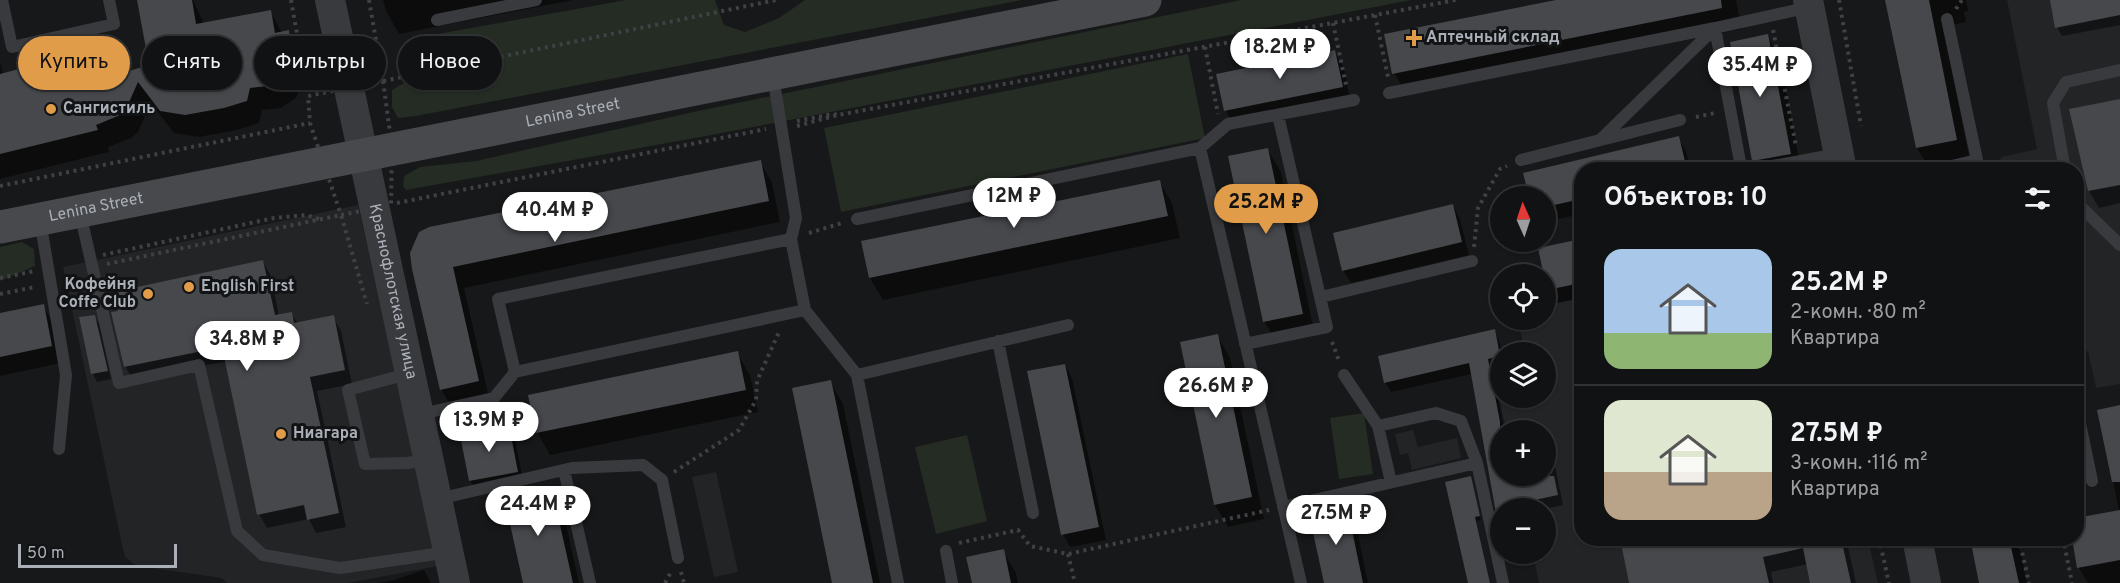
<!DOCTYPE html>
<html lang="ru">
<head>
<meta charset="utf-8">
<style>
	body { margin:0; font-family:Overpass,sans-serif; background:#1e2021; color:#f1f3f6; height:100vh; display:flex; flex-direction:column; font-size:22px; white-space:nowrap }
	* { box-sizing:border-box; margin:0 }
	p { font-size:20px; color:#9c9ea0 }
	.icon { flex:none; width:33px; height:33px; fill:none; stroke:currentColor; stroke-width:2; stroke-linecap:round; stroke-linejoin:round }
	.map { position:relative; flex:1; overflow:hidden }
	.panel { position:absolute; left:1574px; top:162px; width:510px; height:384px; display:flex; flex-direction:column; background:#111213; border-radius:24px; box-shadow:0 2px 4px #0004,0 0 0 2px #303233 }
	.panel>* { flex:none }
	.guide { position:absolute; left:18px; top:36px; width:570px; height:54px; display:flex; gap:12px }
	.needle { width:39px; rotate:357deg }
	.controls { position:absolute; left:1490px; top:186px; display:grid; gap:12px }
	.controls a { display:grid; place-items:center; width:66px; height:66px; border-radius:50%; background:#111213; box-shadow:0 2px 4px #0004,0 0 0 2px #303233; font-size:30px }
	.scale { position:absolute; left:18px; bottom:15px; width:159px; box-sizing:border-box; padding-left:6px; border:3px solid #abb0b8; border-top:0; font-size:16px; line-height:21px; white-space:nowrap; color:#abb0b8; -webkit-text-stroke:4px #121314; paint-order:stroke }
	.price { position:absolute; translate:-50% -51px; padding:0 14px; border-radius:21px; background:#fff; color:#222; font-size:20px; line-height:39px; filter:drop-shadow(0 2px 3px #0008) }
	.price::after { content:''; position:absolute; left:50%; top:36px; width:18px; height:14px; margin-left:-9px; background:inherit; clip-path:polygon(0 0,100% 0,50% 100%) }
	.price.active { background:#e09c49; color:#111 }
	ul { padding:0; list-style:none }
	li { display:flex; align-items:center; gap:18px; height:150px; padding:0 30px }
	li+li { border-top:2px solid #303233 }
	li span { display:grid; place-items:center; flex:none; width:168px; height:120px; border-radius:18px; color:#555 }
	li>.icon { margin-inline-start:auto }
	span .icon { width:72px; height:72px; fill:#fffc; stroke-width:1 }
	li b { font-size:26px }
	h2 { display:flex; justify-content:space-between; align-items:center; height:72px; padding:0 30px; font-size:26px }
	.pill { padding:0 21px; border-radius:27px; background:#111213; box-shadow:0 2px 4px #0004,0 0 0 2px #303233; font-size:21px; line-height:54px }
	.pill.active { background:#e09c49; color:#111 }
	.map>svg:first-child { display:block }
</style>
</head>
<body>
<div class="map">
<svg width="2120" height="583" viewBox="0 0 2120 583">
	<rect width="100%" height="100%" fill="#171819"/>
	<path fill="#232426" d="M 2007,0 L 2120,0 L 2120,384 L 2096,388 L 2088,351 L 2076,354 L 2076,170 L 1991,170 L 2002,157 L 2037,149 Z
		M 358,205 L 438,566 L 348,583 L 227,583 L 222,578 L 137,566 L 125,557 L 121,540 L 63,267 Z
		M 1581,298 L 1581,538 L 1868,539 L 1878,583 L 1539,583 L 1533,554 L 1545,554 L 1545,508 L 1523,508 L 1516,476 L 1545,476 L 1545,430 L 1506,430 L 1493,369 L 1500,367 L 1500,398 L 1545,398 L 1545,352 L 1525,352 L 1518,320 L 1545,320 L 1545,306 Z
		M 1413,430 L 1418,447 L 1457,438 L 1461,458 L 1412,470 L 1408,453 L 1400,455 L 1395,434 Z
		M 716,472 L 738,572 L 714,577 L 692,477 Z"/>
	<path fill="#242c24" d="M 626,0 L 715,0 L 724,25 L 745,32 L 779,18 L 805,0 L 1022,0 L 416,116 L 398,118 L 392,107 L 392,90 L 411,79 L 417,52 L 415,38 Z
		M 1241,0 L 1411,0 L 717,134 L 406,190 L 403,186 L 404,176 L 420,167 L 476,161 L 698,111 Z
		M 1188,54 L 1205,138 L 841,212 L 824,128 Z
		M 22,242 L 34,249 L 35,266 L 0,281 L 0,247 Z
		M 1364,413 L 1373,474 L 1339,479 L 1330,418 Z
		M 967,435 L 987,521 L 936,534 L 915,447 Z"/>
	<path fill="#0007" d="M 150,0 L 193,0 L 204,24 L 270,11 L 282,33 L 288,32 L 301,54 L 303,81 L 296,98 L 281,108 L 262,110 L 259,123 L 237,130 L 199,137 L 174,133 L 151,103 L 138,132 L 131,138 L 108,147 L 109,152 L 0,179 L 0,62 L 3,74 L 92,52 L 100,37 L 123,74 L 151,66 Z
		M 383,0 L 573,0 L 399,34 L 386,11 Z
		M 1563,0 L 1736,0 L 1742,29 L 1407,95 L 1394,73 Z
		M 1897,0 L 1966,0 L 1968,11 L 1964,12 L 1966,22 L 1943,27 L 1971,166 L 1930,170 L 1917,148 L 1887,2 Z
		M 2051,0 L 2120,0 L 2120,25 L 2062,36 L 2057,27 Z
		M 1767,36 L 1780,58 L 1801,170 L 1759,170 L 1754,161 L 1731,43 Z
		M 1334,51 L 1344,68 L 1351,104 L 1235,128 L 1226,111 Z
		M 2120,100 L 2120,203 L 2099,208 L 2089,191 Z
		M 1678,138 L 1686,151 L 1690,170 L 1581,170 L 1581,214 L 1545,222 L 1545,196 L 1530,196 L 1525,174 Z
		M 1268,150 L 1281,172 L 1315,336 L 1277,343 L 1264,321 Z
		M 760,161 L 772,183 L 780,222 L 464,288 L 490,402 L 453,410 L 441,389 L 414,269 Z
		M 1159,181 L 1172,203 L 1180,238 L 883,300 L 870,278 Z
		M 1453,206 L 1460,219 L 1469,255 L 1351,283 L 1343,270 Z
		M 1581,241 L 1581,298 L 1556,303 L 1548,290 L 1540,250 Z
		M 263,262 L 271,276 L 279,316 L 291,313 L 298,324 L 333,317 L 341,331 L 352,384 L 317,391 L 346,527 L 316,533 L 309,519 L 267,528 L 259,514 L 227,361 L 133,380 L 125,366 Z
		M 43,306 L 53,323 L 61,363 L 0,376 L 0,315 Z
		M 94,316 L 99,324 L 111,379 L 97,382 L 93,374 L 81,319 Z
		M 1495,331 L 1503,352 L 1500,352 L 1500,368 L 1493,369 L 1504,430 L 1500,430 L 1500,476 L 1545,476 L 1545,436 L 1551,446 L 1563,505 L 1545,509 L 1500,508 L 1500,516 L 1472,374 L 1391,392 L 1385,382 Z
		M 1217,335 L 1230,358 L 1264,519 L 1228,527 L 1215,505 Z
		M 737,353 L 750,375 L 758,412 L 550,455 L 537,432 Z
		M 1065,365 L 1072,378 L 1106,540 L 1070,547 L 1063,534 Z
		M 830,382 L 843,404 L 880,583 L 834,583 Z
		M 2120,407 L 2120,583 L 2088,583 L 2079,568 L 2073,538 L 2076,538 L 2076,520 L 2119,511 L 2099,411 Z
		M 508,427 L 515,440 L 524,485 L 478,494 L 470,480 Z
		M 1471,478 L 1481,520 L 1476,521 L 1490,583 L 1469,583 Z
		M 520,490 L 524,497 L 551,491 L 563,511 L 579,583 L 524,583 Z
		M 1346,508 L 1356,525 L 1368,583 L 1325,583 Z
		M 1716,538 L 1846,538 L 1856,583 L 1812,583 L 1808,564 L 1771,572 L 1773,583 L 1631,583 Z
		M 1971,538 L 2018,538 L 2027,583 L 1981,583 Z
		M 1003,551 L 1016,573 L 1018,583 L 973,583 Z
		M 424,570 L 431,583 L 379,583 L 394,580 Z"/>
	<path fill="#46484c" d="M 137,0 L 192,0 L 196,24 L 271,10 L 275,33 L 289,30 L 291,58 L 284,75 L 268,86 L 250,88 L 247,101 L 224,108 L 185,115 L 160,111 L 138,82 L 126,109 L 118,116 L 96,125 L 98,130 L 0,154 L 0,74 L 91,50 L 97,36 L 101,35 L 106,56 L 114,54 L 119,74 L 149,65 Z
		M 1556,0 L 1721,0 L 1722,8 L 1392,74 L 1384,34 Z
		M 1885,0 L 1929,0 L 1957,140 L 1916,148 Z
		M 2050,0 L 2120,0 L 2120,15 L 2055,28 Z
		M 1768,34 L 1791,154 L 1752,161 L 1730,42 Z
		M 1335,50 L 1343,87 L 1224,111 L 1216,74 Z
		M 2120,99 L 2120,185 L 2088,191 L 2069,109 Z
		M 1679,136 L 1687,170 L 1581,170 L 1581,199 L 1545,207 L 1545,196 L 1529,196 L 1523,173 Z
		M 1268,148 L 1303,314 L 1263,322 L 1228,156 Z
		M 761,160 L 769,201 L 453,267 L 479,381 L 440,390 L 412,269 L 410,253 L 419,232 L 429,227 Z
		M 1160,180 L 1168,216 L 869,278 L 861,241 Z
		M 1453,204 L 1462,242 L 1342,271 L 1333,233 Z
		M 1581,239 L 1581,283 L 1547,290 L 1538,248 Z
		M 263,260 L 275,315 L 292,312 L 294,323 L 334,315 L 345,370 L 310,377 L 339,513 L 307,520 L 304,505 L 257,515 L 222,347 L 124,367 L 111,312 L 118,311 L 114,292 Z
		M 44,304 L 52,346 L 0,357 L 0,313 Z
		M 95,315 L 108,371 L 91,374 L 79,317 Z
		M 1495,329 L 1500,356 L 1488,359 L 1500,422 L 1500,476 L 1554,476 L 1558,495 L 1516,504 L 1516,508 L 1500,508 L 1500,512 L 1496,513 L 1469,363 L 1384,383 L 1378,356 Z
		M 1218,334 L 1252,497 L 1214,505 L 1180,342 Z
		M 738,351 L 746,390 L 536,433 L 528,395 Z
		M 1065,364 L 1099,527 L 1061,535 L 1027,371 Z
		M 831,380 L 835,398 L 873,583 L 832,583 L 792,388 Z
		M 2120,405 L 2120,482 L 2112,482 L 2097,410 Z
		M 509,425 L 518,472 L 469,481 L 460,435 Z
		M 1471,476 L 1480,516 L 1475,517 L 1490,583 L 1468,583 L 1445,482 Z
		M 521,488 L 522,495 L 552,489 L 573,583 L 523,583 L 503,492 Z
		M 1347,506 L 1363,583 L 1324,583 L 1309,514 Z
		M 2120,510 L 2120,560 L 2077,568 L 2072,538 L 2076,538 L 2076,518 Z
		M 1620,538 L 1841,538 L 1851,583 L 1810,583 L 1803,548 L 1763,557 L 1769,583 L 1629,583 Z
		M 1970,538 L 2009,538 L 2019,583 L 1979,583 Z
		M 1004,549 L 1011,583 L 972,583 L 966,557 Z"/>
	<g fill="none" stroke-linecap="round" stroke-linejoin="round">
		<path stroke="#3f4145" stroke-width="4" stroke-dasharray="3 4.5" stroke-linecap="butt" d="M 291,0 L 308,96
			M 369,0 L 383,81 L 776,0
			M 1839,0 L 1861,126
			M 1956,9 L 1962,0
			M 1375,15 L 1388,77
			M 1333,23 L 1346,85
			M 1773,30 L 1796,146
			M 1205,47 L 1218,114
			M 383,81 L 392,147 L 391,205 L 341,215 L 310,123 L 308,96 Z
			M 1696,117 L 1715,113
			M 797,121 L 833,114 L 838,115
			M 797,126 L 838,115 L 1456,0
			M 0,186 L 310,123
			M 397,203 L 766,129
			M 809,233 L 842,223
			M 1474,247 L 1478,208 L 1500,169 L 1507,166
			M 103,255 L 274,218 L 306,215 L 319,219
			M 107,264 L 341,215 L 367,304
			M 0,278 L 35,271
			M 0,294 L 35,287
			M 1332,342 L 1339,361
			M 674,472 L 739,430 L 756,400 L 757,381 L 779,332
			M 1879,538 L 1889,583
			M 2019,538 L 2029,583
			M 2063,538 L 2072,583
			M 959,543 L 1018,530 L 1030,546 L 1068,554 L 1269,510
			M 1068,554 L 1075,583
			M 681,572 L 684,583
			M 665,583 L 671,572"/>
		<path stroke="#393a3e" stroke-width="12" d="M 2,0 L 12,47 L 114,24 L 109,0
			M 437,20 L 536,0
			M 1389,93 L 1715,28 L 1600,140
			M 1521,160 L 1680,120
			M 1748,170 L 1740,162 L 1715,28 L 1810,7
			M 1751,170 L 1838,154
			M 1935,170 L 1977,160 L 1947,19
			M 2065,170 L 2053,103 L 2066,82 L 2120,70
			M 2076,202 L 2120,245
			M 80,213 L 119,383 L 199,365 L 237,531 L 263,555 L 340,568 L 449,552
			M 857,219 L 1200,148
			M 40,220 L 66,375 L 59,449
			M 1321,297 L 1472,261
			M 805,310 L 857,375 L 898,583
			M 998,341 L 1033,513
			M 1245,344 L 1327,327 L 1278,115
			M 515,372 L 498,299 L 791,239
			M 411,373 L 348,390 L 365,464 L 408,463 L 428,459
			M 857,375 L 1068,325
			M 1344,375 L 1378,426 L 1436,413 L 1461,421 L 1477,463
			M 2076,404 L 2092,481
			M 421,414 L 494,398 L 515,372 L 805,310 L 791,239 L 796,218 L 773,76
			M 1378,426 L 1391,482
			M 564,470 L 590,583
			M 438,499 L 572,468 L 643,465 L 662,480 L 678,558
			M 1283,507 L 1477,463 L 1503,583
			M 946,551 L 952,583
			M 1301,583 L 1200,148 L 1228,124 L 1354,100"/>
		<g stroke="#393a3e" stroke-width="30">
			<path id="s1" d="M 330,0 L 455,583"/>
			<path d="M 1808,0 L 1842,170"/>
			<path d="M 1917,538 L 1926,583"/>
		</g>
		<path stroke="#47494d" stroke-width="33" id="s2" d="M 0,227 L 1145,0"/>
	</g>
	<g fill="#e09c49" stroke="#121314" stroke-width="2">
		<path d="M1411 29h6v6h6v6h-6v6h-6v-6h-6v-6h6z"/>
		<circle cx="51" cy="109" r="6"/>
		<circle cx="189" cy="287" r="6"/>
		<circle cx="148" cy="294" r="6"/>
		<circle cx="281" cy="434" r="6"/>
	</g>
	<g text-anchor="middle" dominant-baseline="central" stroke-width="6" stroke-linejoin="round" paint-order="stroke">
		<g font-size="16" font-weight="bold" fill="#abb0b8" stroke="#121314" text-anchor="start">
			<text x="1426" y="38">Аптечный склад</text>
			<text x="63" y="109">Сангистиль</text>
			<text x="136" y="285" text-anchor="end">Кофейня<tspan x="136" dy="18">Coffe Club</tspan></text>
			<text x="201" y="287">English First</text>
			<text x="293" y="434">Ниагара</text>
		</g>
		<g font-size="16" fill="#abb0b8" stroke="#121314">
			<text stroke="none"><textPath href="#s2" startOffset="584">Lenina Street</textPath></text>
			<text stroke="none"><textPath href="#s2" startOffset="98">Lenina Street</textPath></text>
			<text stroke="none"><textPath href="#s1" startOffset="298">Краснофлотская улица</textPath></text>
		</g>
	</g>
</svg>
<div class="controls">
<a><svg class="needle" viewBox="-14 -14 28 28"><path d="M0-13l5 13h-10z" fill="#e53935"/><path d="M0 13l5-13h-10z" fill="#9c9ea0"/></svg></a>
<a><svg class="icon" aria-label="locate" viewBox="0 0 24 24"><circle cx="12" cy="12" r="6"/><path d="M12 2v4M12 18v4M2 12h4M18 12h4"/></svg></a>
<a><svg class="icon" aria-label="layers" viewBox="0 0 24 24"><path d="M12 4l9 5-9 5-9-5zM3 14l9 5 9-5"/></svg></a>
<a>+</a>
<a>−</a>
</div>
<div class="scale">50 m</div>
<b class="price" style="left:1280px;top:80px">18.2M ₽</b>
<b class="price" style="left:1760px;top:98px">35.4M ₽</b>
<b class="price" style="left:1014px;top:229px">12M ₽</b>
<b class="price active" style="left:1266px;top:235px">25.2M ₽</b>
<b class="price" style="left:555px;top:243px">40.4M ₽</b>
<b class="price" style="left:247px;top:372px">34.8M ₽</b>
<b class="price" style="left:1216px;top:419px">26.6M ₽</b>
<b class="price" style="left:489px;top:453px">13.9M ₽</b>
<b class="price" style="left:538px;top:537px">24.4M ₽</b>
<b class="price" style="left:1336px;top:546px">27.5M ₽</b>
<div class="guide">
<a class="pill active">Купить</a>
<a class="pill">Снять</a>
<a class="pill">Фильтры</a>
<a class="pill">Новое</a>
</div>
<section class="panel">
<h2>Объектов: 10<svg class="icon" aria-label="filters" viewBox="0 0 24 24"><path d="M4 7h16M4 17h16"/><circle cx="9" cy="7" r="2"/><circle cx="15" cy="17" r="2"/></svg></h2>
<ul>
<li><span style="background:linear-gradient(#a9c7e8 70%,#8fb573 0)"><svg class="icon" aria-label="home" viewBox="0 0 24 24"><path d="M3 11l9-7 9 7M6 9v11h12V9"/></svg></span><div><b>25.2M ₽</b><p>2-комн. · 80 m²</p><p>Квартира</p></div></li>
<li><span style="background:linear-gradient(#dfe7d0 60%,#b9a48a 0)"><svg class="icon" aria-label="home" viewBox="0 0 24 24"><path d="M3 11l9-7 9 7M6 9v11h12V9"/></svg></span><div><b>27.5M ₽</b><p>3-комн. · 116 m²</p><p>Квартира</p></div></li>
</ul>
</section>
</div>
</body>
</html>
